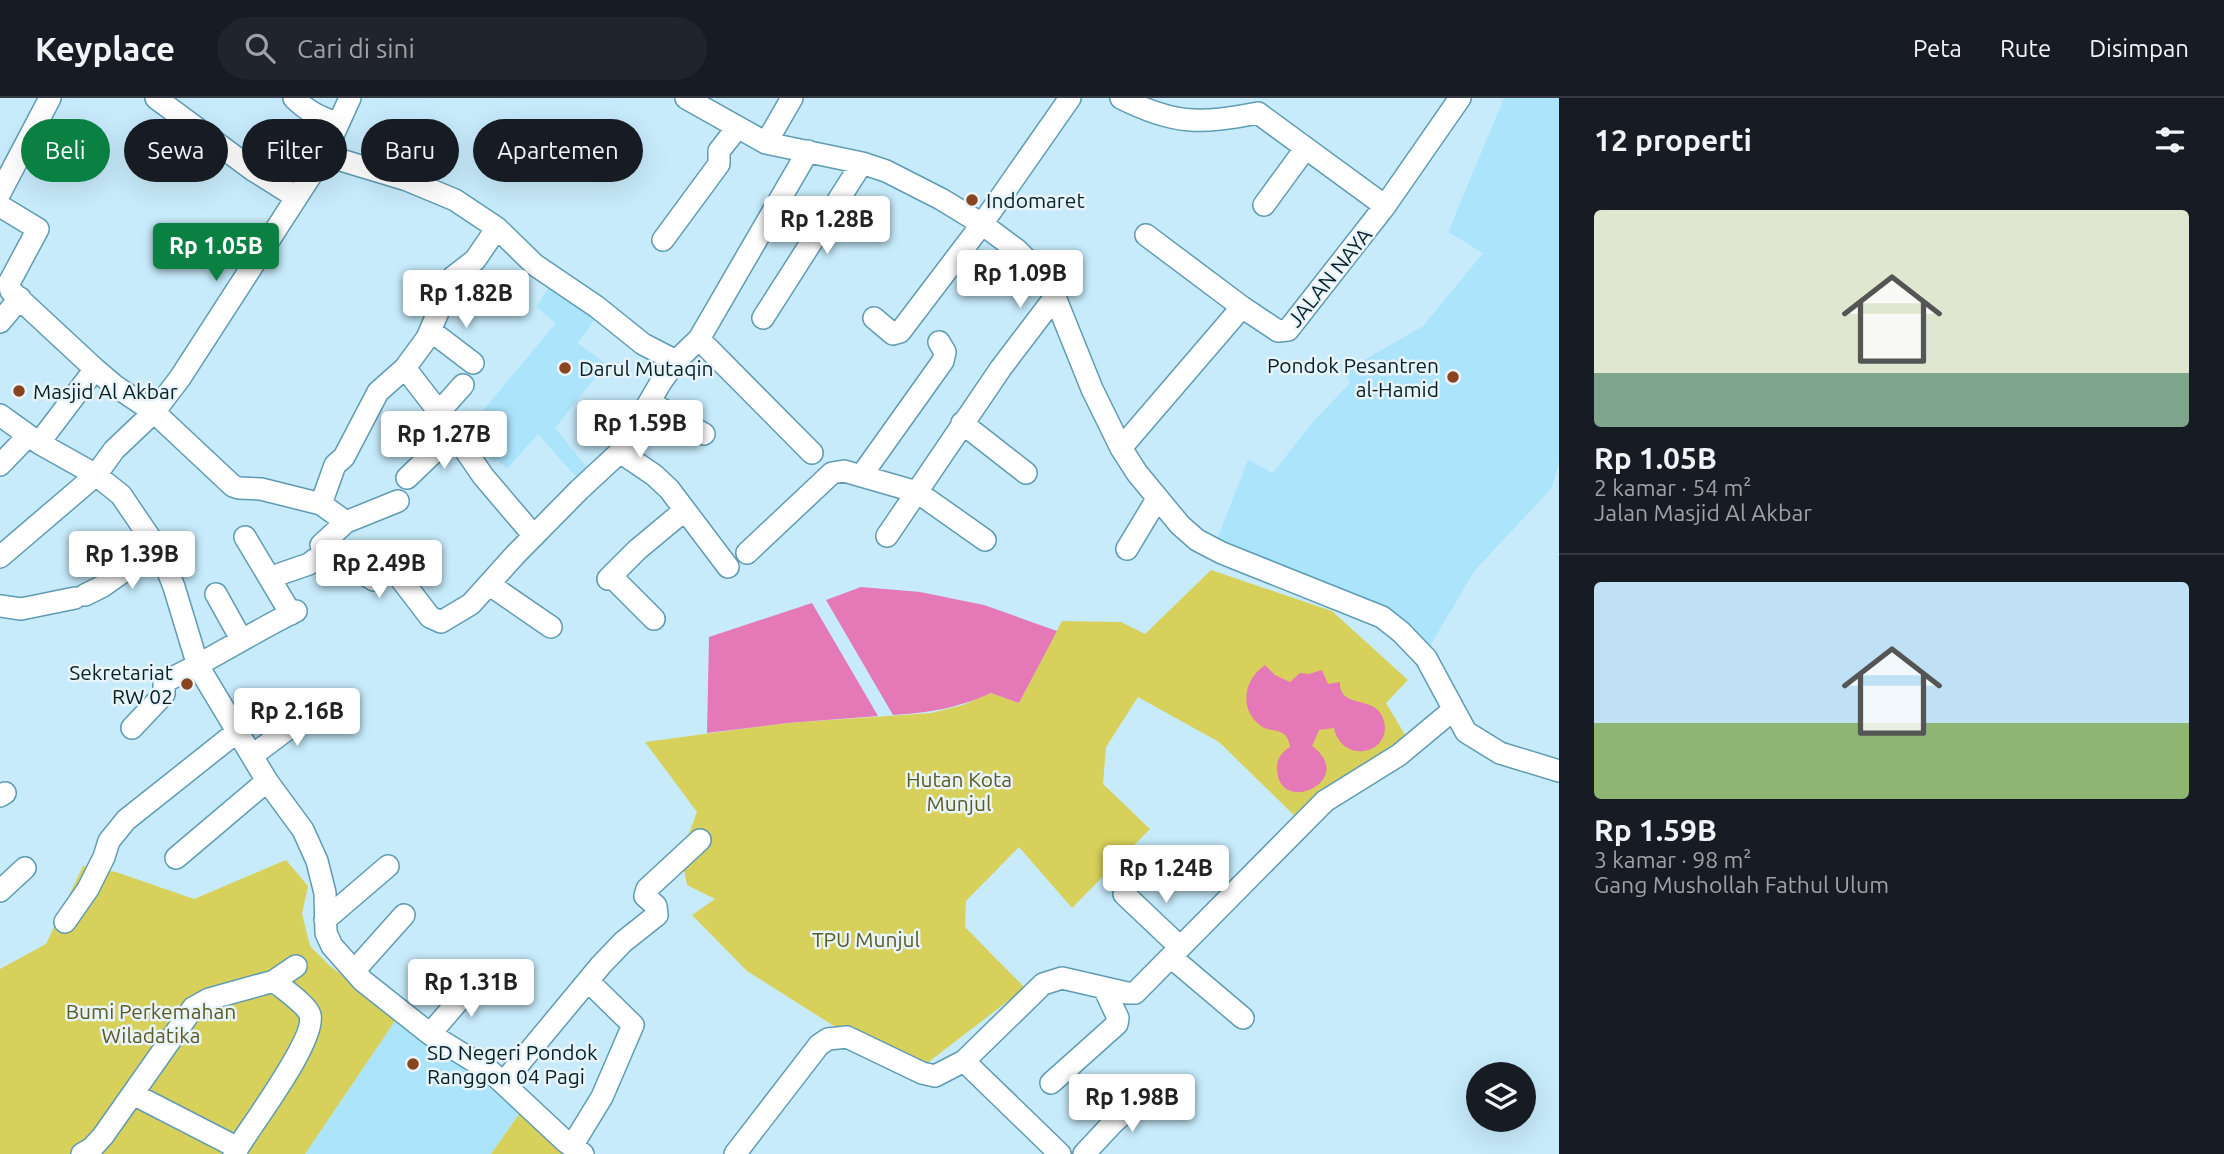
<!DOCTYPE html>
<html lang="id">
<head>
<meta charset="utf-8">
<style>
	body { margin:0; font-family:Ubuntu,sans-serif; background:#20242c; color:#f1f3f6; height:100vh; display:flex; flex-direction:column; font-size:26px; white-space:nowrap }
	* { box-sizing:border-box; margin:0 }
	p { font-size:23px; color:#9ea1a6 }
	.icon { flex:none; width:38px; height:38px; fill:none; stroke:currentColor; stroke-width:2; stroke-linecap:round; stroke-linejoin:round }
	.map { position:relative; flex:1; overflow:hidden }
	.sheet { display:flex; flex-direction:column; background:#171b24; width:665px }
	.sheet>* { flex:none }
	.guide { position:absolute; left:21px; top:21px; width:665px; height:63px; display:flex; gap:14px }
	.tools { position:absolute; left:1466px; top:964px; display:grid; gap:14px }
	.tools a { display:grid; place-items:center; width:70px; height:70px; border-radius:50%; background:#171b24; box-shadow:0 7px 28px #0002; font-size:35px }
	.price { position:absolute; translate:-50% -60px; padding:0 16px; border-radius:7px; background:#fff; color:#222; font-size:23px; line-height:46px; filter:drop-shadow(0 2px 4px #0008) }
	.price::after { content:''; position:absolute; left:50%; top:42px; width:21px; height:16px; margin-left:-10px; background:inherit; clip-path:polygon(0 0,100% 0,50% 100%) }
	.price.on { background:#0b8043; color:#fff }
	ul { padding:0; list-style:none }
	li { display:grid; align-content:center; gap:14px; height:371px; padding:0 35px }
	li+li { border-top:2px solid #363941 }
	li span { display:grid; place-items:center; height:217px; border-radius:7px; color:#555 }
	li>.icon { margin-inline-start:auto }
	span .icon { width:126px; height:126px; fill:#fffc; stroke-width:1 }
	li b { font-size:30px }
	h2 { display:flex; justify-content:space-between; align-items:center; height:84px; padding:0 35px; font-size:30px }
	.chip { padding:0 24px; border-radius:32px; background:#171b24; box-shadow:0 7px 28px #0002; font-size:24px; line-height:63px }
	.chip.on { background:#0b8043; color:#fff }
	header { display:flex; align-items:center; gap:42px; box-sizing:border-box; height:98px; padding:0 35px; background:#171b24; border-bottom:2px solid #363941 }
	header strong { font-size:33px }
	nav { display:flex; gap:38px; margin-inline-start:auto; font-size:24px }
	.search { width:490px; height:63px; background:#20242c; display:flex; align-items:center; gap:18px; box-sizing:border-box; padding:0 24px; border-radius:38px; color:#9ea1a6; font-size:26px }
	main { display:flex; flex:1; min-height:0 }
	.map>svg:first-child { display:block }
</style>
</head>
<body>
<header>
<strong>Keyplace</strong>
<div class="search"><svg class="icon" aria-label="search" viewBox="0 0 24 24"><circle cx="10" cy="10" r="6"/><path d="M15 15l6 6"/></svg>Cari di sini</div>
<nav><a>Peta</a><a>Rute</a><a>Disimpan</a></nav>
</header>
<main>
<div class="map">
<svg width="1559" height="1056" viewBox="0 0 1559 1056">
	<rect width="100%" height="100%" fill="#c7ebfb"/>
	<path fill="#ace4fc" d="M 1504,0 L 1559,0 L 1559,365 L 1551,391 L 1475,472 L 1424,558 L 1395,528 L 1214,449 L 1248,362 L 1273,375 L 1311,326 L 1350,285 L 1345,273 L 1423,228 L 1483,155 L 1448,134 Z
		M 552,184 L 599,215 L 578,245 L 606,266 L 555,330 L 589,372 L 576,379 L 538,336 L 507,371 L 497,362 L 494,364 L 466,338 L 480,316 L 556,225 L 536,209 Z
		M 397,920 L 522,1012 L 491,1056 L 305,1056 Z"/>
	<path fill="#d7d15b" d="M 1211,472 L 1332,513 L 1408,582 L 1386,605 L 1407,640 L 1304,727 L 1219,644 L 1138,599 L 1106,649 L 1103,686 L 1150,731 L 1072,810 L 1019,749 L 966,803 L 965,829 L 1025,890 L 922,969 L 845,935 L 747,873 L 692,817 L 715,801 L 687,787 L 681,756 L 697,714 L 645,644 L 787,625 L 931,615 L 963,607 L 991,595 L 1019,605 L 1062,523 L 1121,524 L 1145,536 Z
		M 286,762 L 308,788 L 302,816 L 310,848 L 329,867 L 397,920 L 305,1056 L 0,1056 L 0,871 L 46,846 L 83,768 L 116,774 L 194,801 Z
		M 522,1012 L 578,1056 L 491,1056 Z"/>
	<path fill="#e578b6" d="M 861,489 L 920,494 L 984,507 L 1057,533 L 1019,605 L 991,595 C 958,610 929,615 893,617 L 826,502 Z
		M 812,505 L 878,618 L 787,625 L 707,635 L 709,539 Z
		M 1265,567 L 1275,577 L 1290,584 L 1300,575 L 1309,576 L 1322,572 L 1328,586 L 1340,584 C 1339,613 1377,595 1384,623 C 1392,656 1342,667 1334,630 L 1319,632 L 1312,648 C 1358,682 1280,719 1277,672 C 1276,661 1282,654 1290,649 C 1289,643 1287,637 1282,635 C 1275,631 1268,633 1261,628 C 1238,611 1244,581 1265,567 Z"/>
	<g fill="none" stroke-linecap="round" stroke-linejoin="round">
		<g stroke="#5f9bb3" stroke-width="24">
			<path id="minor" d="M 156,0 L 253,72 L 296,99
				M 294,0 C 307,13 319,19 337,25
				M 686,0 L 766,45 L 862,65 L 886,73 L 941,101 L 982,126 L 1017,152 L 1038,173 L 1055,199 L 1092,291 L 1121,350 L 1137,375 L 1180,427 L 1197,442 L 1222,455 L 1382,519 L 1401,534 L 1426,560 L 1466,634 L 1500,655 L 1559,673
				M 1121,0 C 1175,27 1200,26 1258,15
				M 1258,15 L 1385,108
				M 766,45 L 792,0
				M 324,57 L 407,82 L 455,102 L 497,130 L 535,167 L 597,209 L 643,246 L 676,263
				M 0,95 L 50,0
				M 1264,107 L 1305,51
				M 0,108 L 38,131 L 9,185 L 11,193 L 95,271 L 115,288 L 154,314 L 233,388 L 239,390 L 261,391 L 321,406 L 346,424 L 321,447 L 326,453 L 374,482 L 391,473 L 397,476 L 430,519 L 441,524 L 471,506 L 515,457 L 579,392 L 620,354 L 661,284 L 676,263 L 699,241 L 808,53
				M 1146,137 L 1242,209 L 1278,233 L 1288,232 L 1385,108 L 1460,0
				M 663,142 L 719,66 L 719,53 L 737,30
				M 763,220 L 862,65
				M 874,220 L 893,236 L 900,234 L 982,126 L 1070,0
				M 0,224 L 20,200
				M 431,233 L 473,265
				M 699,241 L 812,355
				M 405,270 L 439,314 L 483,378 L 534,438
				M 650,304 L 704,336
				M 439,314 L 463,287
				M 0,317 L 39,345 L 96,377 L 121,397 L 157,450 L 164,463 L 174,489 L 198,568 L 267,683 L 303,732 L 317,763 L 325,795 L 326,835 L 332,848 L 363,883 L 430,936 L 490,973 L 566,1044 L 583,1056
				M 962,325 L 1026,375
				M 39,345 L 95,271
				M 1121,350 L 1242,209
				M 620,354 L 654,377 L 669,391 L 728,469
				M 0,367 L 28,338
				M 861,378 L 943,263 L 945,254 L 939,244
				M 407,380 L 453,336
				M 321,406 L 335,367 L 344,359 L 378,294 L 405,270 L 427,240 L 453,179 L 475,162 L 497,130
				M 346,424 L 398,403
				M 887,438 L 1001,270 L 1055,199
				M 245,439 L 291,516
				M 1127,451 L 1157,401
				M 747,455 L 832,375 L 844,373 L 917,394 L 985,442
				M 0,459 L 96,377 L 114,352 L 154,314 L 180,280 L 324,57 L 350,0
				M 611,478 L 654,521
				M 608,481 L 637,452 L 685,412
				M 271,482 L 280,476 L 309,466 L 326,453
				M 490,487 L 551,529
				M 216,496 L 241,541
				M 85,497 L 103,488 L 157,450
				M 0,508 L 21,511 L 75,500
				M 132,630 L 164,596 L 164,587 L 166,583 C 211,562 251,535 296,513
				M 253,657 L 317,609
				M 0,698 L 5,695
				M 176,760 L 267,683
				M 0,793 L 25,770
				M 1124,796 L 1180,849
				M 325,822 L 388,768
				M 65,824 L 88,791 L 104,759 L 109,743 L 126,722 L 238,633
				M 1171,859 L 1243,920
				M 354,873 L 404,817
				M 274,883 L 296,868
				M 430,936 L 479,879
				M 964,963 L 1060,1056
				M 503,985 L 601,867 L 623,844 L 657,817 L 656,808 L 645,798 L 647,791 L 700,742
				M 1051,985 L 1117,926 L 1118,920 L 1104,890
				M 133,996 L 238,1050
				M 572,1048 L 602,999 L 633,927 L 588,883
				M 82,1056 L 92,1050 L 103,1038 L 193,910 L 209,901 L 274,883 C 282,890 307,907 310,917 C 317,942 248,1031 234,1056
				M 735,1056 L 819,947 L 828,941 L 847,939 L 922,975 L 935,978 L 964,963 L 1043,886 L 1062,880 L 1127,895 L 1135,895 L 1325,703 L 1399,657 L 1453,612
				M 1084,1056 L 1112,1026 L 1152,989"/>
		</g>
		<use href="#minor" stroke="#fff" stroke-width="21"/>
	</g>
	<g fill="#8a441f" stroke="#e8f4f9" stroke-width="2.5">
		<circle cx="972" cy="102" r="7"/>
		<circle cx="565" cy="270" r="7"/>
		<circle cx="1453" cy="279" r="7"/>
		<circle cx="19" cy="293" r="7"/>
		<circle cx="187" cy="586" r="7"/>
		<circle cx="413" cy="966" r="7"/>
	</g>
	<g text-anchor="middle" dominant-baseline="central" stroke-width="5" stroke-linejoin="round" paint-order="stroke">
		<g font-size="21" fill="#062029" stroke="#e8f4f9" text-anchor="start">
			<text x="986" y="102">Indomaret</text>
			<text x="1439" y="267" text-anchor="end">Pondok Pesantren<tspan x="1439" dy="24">al-Hamid</tspan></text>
			<text x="579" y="270">Darul Mutaqin</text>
			<text x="33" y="293">Masjid Al Akbar</text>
			<text x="173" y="574" text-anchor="end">Sekretariat<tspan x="173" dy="24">RW 02</tspan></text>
			<text x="427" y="954">SD Negeri Pondok<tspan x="427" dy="24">Ranggon 04 Pagi</tspan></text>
		</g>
		<g font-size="21" fill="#062029" stroke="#e8f4f9">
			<text transform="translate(1329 179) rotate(-51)">JALAN NAYA</text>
		</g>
		<g font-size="21" fill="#5c5a25" stroke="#e8f4f9">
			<text x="959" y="681">Hutan Kota<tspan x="959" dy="24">Munjul</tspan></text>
			<text x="866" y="841">TPU Munjul</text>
			<text x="151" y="913">Bumi Perkemahan<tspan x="151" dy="24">Wiladatika</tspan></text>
		</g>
	</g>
</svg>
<div class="tools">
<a><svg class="icon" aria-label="layers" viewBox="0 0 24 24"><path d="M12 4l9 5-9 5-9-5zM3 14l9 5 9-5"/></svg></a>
</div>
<b class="price" style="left:827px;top:158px">Rp 1.28B</b>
<b class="price on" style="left:216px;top:185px">Rp 1.05B</b>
<b class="price" style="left:1020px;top:212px">Rp 1.09B</b>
<b class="price" style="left:466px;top:232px">Rp 1.82B</b>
<b class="price" style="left:640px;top:362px">Rp 1.59B</b>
<b class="price" style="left:444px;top:373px">Rp 1.27B</b>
<b class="price" style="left:132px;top:493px">Rp 1.39B</b>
<b class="price" style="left:379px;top:502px">Rp 2.49B</b>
<b class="price" style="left:297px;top:650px">Rp 2.16B</b>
<b class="price" style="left:1166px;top:807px">Rp 1.24B</b>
<b class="price" style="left:471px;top:921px">Rp 1.31B</b>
<b class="price" style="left:1132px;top:1036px">Rp 1.98B</b>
<div class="guide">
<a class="chip on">Beli</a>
<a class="chip">Sewa</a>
<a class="chip">Filter</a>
<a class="chip">Baru</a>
<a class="chip">Apartemen</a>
</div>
</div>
<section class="sheet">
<h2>12 properti<svg class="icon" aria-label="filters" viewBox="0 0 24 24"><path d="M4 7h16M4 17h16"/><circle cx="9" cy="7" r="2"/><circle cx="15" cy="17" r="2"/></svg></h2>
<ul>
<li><span style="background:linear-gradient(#dfe7d0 75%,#7fa58c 0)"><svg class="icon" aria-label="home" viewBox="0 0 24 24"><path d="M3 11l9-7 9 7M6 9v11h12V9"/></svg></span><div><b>Rp 1.05B</b><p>2 kamar · 54 m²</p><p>Jalan Masjid Al Akbar</p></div></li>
<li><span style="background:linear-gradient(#bfe0f5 65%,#8fb573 0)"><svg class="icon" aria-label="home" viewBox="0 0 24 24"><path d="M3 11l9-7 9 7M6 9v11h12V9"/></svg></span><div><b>Rp 1.59B</b><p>3 kamar · 98 m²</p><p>Gang Mushollah Fathul Ulum</p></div></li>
</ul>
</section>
</main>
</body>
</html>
